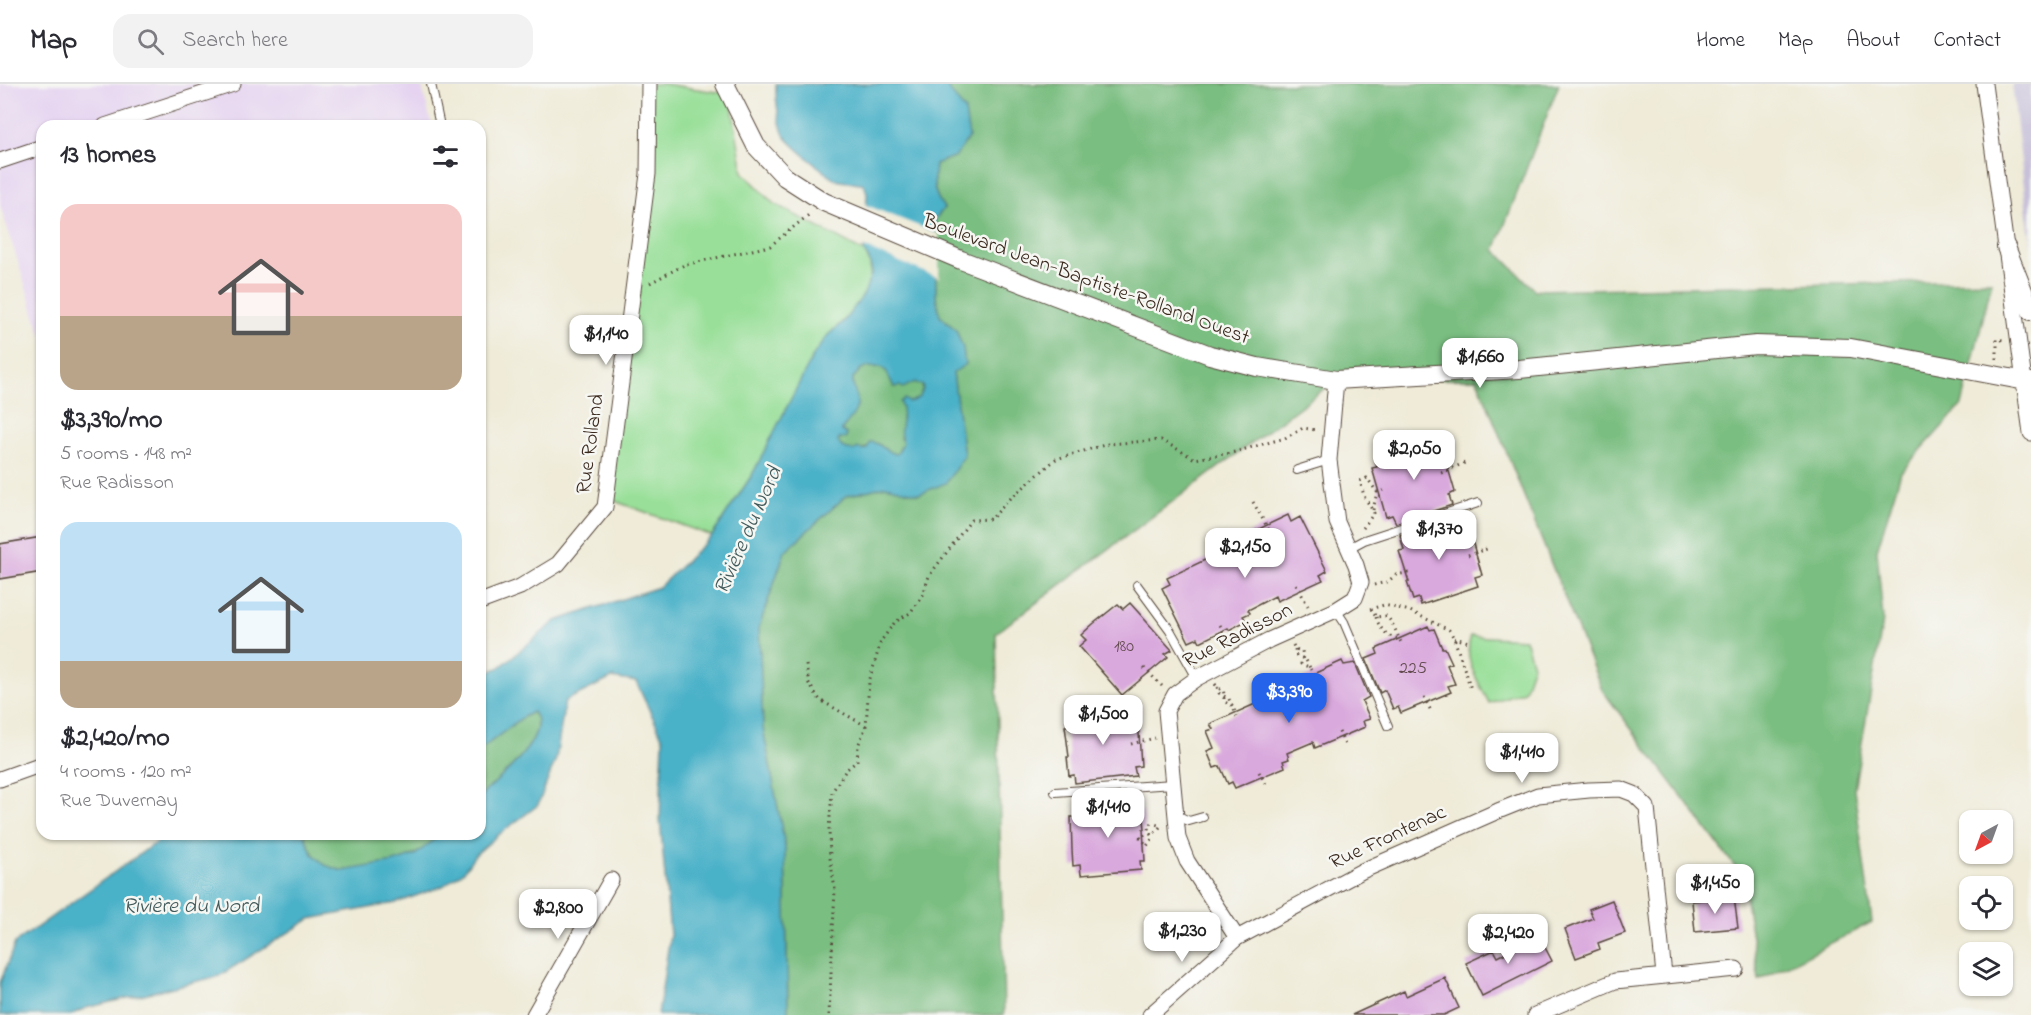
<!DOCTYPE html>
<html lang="en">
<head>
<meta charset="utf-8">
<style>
	body { margin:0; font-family:"Indie Flower",sans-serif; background:#f2f2f3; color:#2b2b33; height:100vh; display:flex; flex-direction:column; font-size:22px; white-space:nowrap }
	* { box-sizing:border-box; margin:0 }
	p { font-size:20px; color:#7c7c81 }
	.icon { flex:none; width:33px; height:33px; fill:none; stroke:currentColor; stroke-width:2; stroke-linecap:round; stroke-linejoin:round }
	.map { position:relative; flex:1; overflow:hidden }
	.side { position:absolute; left:36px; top:36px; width:450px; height:720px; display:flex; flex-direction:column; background:#fff; border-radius:18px; box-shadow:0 2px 4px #0004 }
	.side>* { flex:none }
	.needle { width:39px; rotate:221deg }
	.buttons { position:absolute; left:1959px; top:726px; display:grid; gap:12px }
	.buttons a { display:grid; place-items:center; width:54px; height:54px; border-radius:12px; background:#fff; box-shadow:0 2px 4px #0004; font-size:30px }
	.price { position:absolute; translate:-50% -51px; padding:0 14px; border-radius:12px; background:#fff; color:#222; font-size:20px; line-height:39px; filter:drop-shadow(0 2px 3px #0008) }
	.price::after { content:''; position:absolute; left:50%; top:36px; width:18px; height:14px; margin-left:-9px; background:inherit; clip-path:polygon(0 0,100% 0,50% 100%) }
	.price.on { background:#2563eb; color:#fff }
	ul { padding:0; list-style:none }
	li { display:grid; align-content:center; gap:12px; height:318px; padding:0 24px }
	li span { display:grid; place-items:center; height:186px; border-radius:18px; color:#555 }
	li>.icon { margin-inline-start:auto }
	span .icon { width:108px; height:108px; fill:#fffc; stroke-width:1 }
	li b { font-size:26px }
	h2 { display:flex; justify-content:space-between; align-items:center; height:72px; padding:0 24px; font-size:26px }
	header { display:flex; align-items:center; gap:36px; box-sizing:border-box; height:84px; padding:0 30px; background:#fff; border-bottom:2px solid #e1e1e2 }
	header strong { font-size:28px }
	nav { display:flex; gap:33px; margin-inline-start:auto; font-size:21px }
	.search { width:420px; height:54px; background:#f2f2f3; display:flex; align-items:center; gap:15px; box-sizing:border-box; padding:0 21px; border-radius:18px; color:#7c7c81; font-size:22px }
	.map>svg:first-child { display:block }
</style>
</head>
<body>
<header>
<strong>Map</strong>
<div class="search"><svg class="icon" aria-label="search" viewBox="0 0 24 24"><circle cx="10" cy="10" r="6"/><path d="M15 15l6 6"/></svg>Search here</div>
<nav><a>Home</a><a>Map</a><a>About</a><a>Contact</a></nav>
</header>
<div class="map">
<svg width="2031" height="931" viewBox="0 0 2031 931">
	<rect width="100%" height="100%" fill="#f6f6f2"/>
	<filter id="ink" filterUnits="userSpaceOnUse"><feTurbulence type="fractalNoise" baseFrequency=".0167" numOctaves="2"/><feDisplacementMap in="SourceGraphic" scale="12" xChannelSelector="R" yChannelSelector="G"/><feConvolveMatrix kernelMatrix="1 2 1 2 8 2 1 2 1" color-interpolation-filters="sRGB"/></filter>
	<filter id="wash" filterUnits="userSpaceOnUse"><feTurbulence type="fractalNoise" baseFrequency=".008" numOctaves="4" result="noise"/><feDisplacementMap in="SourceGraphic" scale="24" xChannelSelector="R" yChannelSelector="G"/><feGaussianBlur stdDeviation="1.35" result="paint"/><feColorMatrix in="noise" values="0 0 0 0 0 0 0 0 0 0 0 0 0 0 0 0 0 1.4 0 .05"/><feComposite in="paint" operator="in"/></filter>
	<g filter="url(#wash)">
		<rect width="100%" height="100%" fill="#efebd8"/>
		<path fill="#e5d3f1" d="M 0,0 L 421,0 L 432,42 L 42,42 L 42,254 L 0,121 Z"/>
		<path fill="#c7c0d9" d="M 2012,0 L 2031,0 L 2031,163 Z"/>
		<path fill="#99df99" stroke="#6a845c" stroke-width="1.5" d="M 649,0 L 664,0 L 730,10 L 743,88 L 773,119 L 864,168 C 885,197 850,232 828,251 L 752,391 L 712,452 L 606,414 L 648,90 Z
			M 1471,552 L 1525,555 L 1533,581 L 1524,607 L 1489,619 C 1479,598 1462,576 1471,552 Z"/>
		<path fill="#7abe81" stroke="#5a7450" stroke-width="1.5" d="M 945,0 L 1559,0 L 1495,166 L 1535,206 L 1992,197 L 1962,321 L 1901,388 L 1877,466 L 1883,536 L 1854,705 L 1872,838 L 1759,896 L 1742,792 L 1602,606 L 1477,295 L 1336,296 L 996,549 L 1004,931 L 788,931 L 785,762 L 763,644 L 759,543 L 785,467 L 846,412 L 886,402 L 919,410 L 964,372 L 953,288 L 965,281 L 963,265 L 956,246 L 940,232 L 936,212 L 935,136 L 944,124 C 933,109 933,98 935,80 L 956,72 L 950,7 Z
			M 867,283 L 881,283 L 886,287 L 894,303 L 915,298 L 923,302 L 920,312 L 903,324 L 902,347 L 900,354 L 903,359 L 897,370 L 890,370 L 880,361 C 864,362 856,373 839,361 C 837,356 841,345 845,341 L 853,305 L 853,294 L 861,285 Z
			M 533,628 C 535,631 537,634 537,637 C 541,660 496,698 480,712 L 480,666 L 523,633 Z
			M 304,750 L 441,750 C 433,757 425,765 415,770 C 396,781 343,793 324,781 C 313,774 309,761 304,750 Z"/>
		<path fill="#49b1c8" stroke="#426e73" stroke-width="1.5" fill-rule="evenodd" d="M 776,0 L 945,0 L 965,27 L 969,53 L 956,72 L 935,80 C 933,100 932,107 944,124 L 935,136 L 936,212 L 940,232 L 956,246 L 963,264 L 965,281 L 953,289 L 964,372 L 946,399 L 919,410 L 886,402 L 846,412 L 785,467 L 759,543 L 763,644 L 785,762 L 788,931 L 658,931 L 670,851 L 660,735 L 663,655 L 636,598 L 612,594 L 565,617 L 556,675 L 538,721 L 497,752 L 474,772 L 464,787 L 443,802 L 396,819 L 310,835 L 219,892 L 86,924 L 71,931 L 0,931 L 0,899 L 15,859 L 168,750 L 304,750 L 312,769 L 325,781 L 342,787 L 394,778 L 415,771 L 441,750 L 480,750 L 480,712 C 496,698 541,660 537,637 C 537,634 535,631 533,628 L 523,633 L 480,666 L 480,592 L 500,583 L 556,537 L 659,503 L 712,452 L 752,391 L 814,270 L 828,251 L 844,237 L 864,210 L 872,188 L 869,175 L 864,168 L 867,109 L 864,100 C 855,97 843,99 837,96 C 828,92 789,59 784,51 C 779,41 775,11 776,0 ZM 867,283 L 881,283 L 886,287 L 894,303 L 900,302 L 903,304 L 915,298 L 923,302 C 923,311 917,316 909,318 L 904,315 L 900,318 C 907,332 896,348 903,359 L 897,370 C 886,370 882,358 870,358 L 867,365 L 862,366 L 858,364 L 853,367 L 842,363 L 838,358 L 839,355 L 846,354 L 847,350 L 842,347 L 842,345 C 849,336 860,326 857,314 C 855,306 852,303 853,294 L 861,285 Z"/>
		<path fill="#efebd8" d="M 863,120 L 939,150 L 939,194 L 861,162 Z"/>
		<g id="blocks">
			<path fill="#d9a8dd" d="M 1432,356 L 1435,364 L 1441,362 L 1446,377 L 1455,408 L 1449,411 L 1452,421 L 1396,439 L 1392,431 L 1386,433 L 1372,384 L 1377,383 L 1375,374 Z
				M 1288,431 L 1291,438 L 1300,433 L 1327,487 L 1320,491 L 1323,496 L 1277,517 L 1275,512 L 1248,526 L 1250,529 L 1243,532 L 1246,537 L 1229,546 L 1228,544 L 1200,558 L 1198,554 L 1189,558 L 1162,504 L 1170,500 L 1167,494 L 1211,473 L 1214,479 L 1241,466 L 1239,463 L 1247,458 L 1244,452 Z
				M 1456,432 L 1461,447 L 1468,445 L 1473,460 L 1482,491 L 1475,493 L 1478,502 L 1421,521 L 1419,514 L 1413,516 L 1407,498 L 1409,498 L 1399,467 L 1404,466 L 1400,451 Z
				M 42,453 L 42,488 L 0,495 L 0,460 Z
				M 1130,519 L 1172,566 L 1165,570 L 1168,573 L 1122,611 L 1079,562 L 1086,556 L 1081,551 L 1093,540 L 1118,520 L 1123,525 Z
				M 1428,542 L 1430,546 L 1434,545 L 1442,564 L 1445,564 L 1452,579 L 1447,581 L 1455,600 L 1448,602 L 1451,608 L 1401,629 L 1398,623 L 1393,625 L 1385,606 L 1380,609 L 1366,575 L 1378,570 L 1376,565 Z
				M 1342,577 L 1344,581 L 1355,579 L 1369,613 L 1362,617 L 1370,635 L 1363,637 L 1365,643 L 1315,664 L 1313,658 L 1287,669 L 1289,675 L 1283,677 L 1285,683 L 1235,704 L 1232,698 L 1228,700 L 1220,682 L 1214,684 L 1207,667 L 1214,664 L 1207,647 L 1213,645 L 1210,640 L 1262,617 L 1264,621 L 1289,612 L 1287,607 L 1293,605 L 1291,600 Z
				M 1129,625 L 1130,634 L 1137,633 L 1139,649 L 1141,682 L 1134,683 L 1136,692 L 1075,699 L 1074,691 L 1069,692 L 1067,673 L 1069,673 L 1065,642 L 1070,641 L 1069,632 Z
				M 1137,719 L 1138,727 L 1143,726 L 1145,745 L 1143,745 L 1145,777 L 1140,777 L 1141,786 L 1081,791 L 1080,781 L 1073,782 L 1072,766 L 1071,733 L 1078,733 L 1077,724 Z
				M 1734,813 L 1738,844 L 1695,848 L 1692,817 Z
				M 1612,816 L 1625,849 L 1598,859 L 1600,865 L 1576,874 L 1565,845 L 1593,834 L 1589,825 Z
				M 1539,852 L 1552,877 L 1482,912 L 1466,879 L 1494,866 L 1498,873 Z
				M 1445,894 L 1459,924 L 1444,931 L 1352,931 L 1404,907 L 1406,912 Z"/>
		</g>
	</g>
	<g filter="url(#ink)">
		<use href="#blocks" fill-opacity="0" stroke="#56473a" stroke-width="1.5"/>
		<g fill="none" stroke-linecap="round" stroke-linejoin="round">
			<g stroke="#56473a" stroke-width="10">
				<path id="service" d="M 431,0 L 440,42
					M 1297,386 L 1329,376
					M 1349,464 L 1364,456 L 1478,419
					M 1137,501 L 1170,546 L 1197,594
					M 1336,526 L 1344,538 L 1388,642
					M 1055,708 L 1173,700
					M 1176,731 L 1189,737 L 1203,733"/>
			</g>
			<g stroke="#56473a" stroke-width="17">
				<path id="minor" d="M 1984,0 L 2031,349
					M 105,42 L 233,0
					M 0,77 L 42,63
					M 480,518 L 520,503 L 558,480 L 605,423 L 648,90 L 649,0
					M 0,695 L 42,680
					M 1237,854 L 1187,777 L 1178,754 L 1166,627 L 1175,610 L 1197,594 L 1269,556 L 1336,526 L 1355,514 L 1361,498 L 1356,481 L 1337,438 L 1329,376 L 1336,296
					M 534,931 L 611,796
					M 1150,931 L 1237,854 L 1362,787 L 1498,727 L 1538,711 L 1589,706 L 1621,705 L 1634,710 L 1647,723 L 1664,891
					M 1535,931 L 1615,897 L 1736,885"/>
			</g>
			<g stroke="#56473a" stroke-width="20">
				<path id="tertiary" d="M 725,0 L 756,62 L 785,93 L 824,118 L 961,176 L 1210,271 L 1257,283 L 1336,296 L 1519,285 L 1756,261 L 1851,264 L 2031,298
					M 2006,163 L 2031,227"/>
			</g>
			<path stroke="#56473a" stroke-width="3" stroke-dasharray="1.5 4.5" stroke-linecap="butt" d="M 650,199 L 684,181 L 770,162 L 811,129
				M 1997,275 L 1997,255 L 2003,256
				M 1441,389 L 1467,378
				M 1253,418 L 1270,448
				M 1373,426 L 1377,408
				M 1363,444 L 1374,429 L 1364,412 L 1360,397 L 1367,394 L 1377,408 L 1386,405
				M 1468,471 L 1490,464
				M 1296,500 L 1308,522
				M 1374,501 L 1387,498 L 1396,491 L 1413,488
				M 1370,525 L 1384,521 L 1410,527 L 1449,546 L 1454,554 L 1471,605
				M 1371,525 L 1376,533 L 1386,532 C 1395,540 1396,550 1402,560
				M 1376,533 C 1379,544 1387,553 1399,555
				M 1220,541 L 1231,561
				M 1454,554 L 1469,558
				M 1293,561 L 1295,565 L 1302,567 L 1303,572 L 1301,580 L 1309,583 L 1311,586
				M 1295,565 L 1296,571 L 1306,576 L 1310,584
				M 806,581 L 809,600 L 820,616 L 866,642
				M 1144,584 L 1163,603
				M 1215,600 C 1223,611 1224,599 1224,618 L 1232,621 L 1238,635
				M 1217,603 L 1219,609 L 1229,615 L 1232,622
				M 1424,613 L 1431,627
				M 1339,648 L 1345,661
				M 1131,660 L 1155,654
				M 1259,688 L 1267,702
				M 1160,743 C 1155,749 1153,751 1145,750 L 1141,754 L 1137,754 L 1141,754 L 1147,762 L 1152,755 C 1151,750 1149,747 1149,742 L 1152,739 L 1161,742
				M 829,931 L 835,805 L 830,774 L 829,745 L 832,708 L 846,686 L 857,677 L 858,662 L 866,642 L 869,598 L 881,557 L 895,538 L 910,529 L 923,511 L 929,492 L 971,436 L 991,435 L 1011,414 L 1056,375 L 1108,360 L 1161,356 L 1195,375 L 1231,369 L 1285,354 L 1303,344 L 1316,346"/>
			<use href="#service" stroke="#fff" stroke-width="8"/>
			<use href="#minor" stroke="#fff" stroke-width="15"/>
			<use href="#tertiary" stroke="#fff" stroke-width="18"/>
		</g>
	</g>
	<g text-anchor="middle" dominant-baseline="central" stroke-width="5" stroke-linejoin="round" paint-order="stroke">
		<g font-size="18" fill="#624a4e">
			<text x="1124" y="563">180</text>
			<text x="1413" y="585">225</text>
		</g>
		<g font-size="21" fill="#3b2a1e" stroke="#f6f6f2">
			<text transform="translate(1086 196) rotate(20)">Boulevard Jean-Baptiste-Rolland Ouest</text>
			<text transform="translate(591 360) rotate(-82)">Rue Rolland</text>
			<text transform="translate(1238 552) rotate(-27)">Rue Radisson</text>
			<text transform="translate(1388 754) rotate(-25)">Rue Frontenac</text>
		</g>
		<g font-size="22" font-style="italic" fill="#40595a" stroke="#f6f6f2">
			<text transform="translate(749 447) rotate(-66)">Rivière du Nord</text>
			<text x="191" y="823">Rivière du Nord</text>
		</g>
	</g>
</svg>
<div class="buttons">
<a><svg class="needle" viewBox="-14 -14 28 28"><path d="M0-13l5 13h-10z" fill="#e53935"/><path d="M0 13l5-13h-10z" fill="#7c7c81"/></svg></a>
<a><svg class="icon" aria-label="locate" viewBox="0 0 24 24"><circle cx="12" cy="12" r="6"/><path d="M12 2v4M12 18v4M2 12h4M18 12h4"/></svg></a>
<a><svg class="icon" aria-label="layers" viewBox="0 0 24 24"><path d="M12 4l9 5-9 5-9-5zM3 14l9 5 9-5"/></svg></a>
</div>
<b class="price" style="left:606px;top:282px">$1,140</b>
<b class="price" style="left:1480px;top:305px">$1,660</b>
<b class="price" style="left:1414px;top:397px">$2,050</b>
<b class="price" style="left:1439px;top:477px">$1,370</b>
<b class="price" style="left:1245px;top:495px">$2,150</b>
<b class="price on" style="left:1289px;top:640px">$3,390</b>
<b class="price" style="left:1103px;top:662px">$1,500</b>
<b class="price" style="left:1522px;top:700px">$1,410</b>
<b class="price" style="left:1108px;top:755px">$1,410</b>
<b class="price" style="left:1715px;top:831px">$1,450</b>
<b class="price" style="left:558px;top:856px">$2,800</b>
<b class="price" style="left:1182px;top:879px">$1,230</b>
<b class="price" style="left:1508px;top:881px">$2,420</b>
<section class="side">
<h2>13 homes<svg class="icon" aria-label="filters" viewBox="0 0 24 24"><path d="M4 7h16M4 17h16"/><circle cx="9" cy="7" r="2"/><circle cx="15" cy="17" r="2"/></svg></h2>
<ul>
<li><span style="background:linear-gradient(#f6c9c9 60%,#b9a48a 0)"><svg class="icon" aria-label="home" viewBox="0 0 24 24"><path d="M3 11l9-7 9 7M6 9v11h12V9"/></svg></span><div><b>$3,390/mo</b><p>5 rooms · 148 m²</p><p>Rue Radisson</p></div></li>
<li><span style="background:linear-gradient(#bfe0f5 75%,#b9a48a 0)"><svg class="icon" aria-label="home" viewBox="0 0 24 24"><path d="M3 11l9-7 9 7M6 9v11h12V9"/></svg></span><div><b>$2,420/mo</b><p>4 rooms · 120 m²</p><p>Rue Duvernay</p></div></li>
</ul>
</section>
</div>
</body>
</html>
